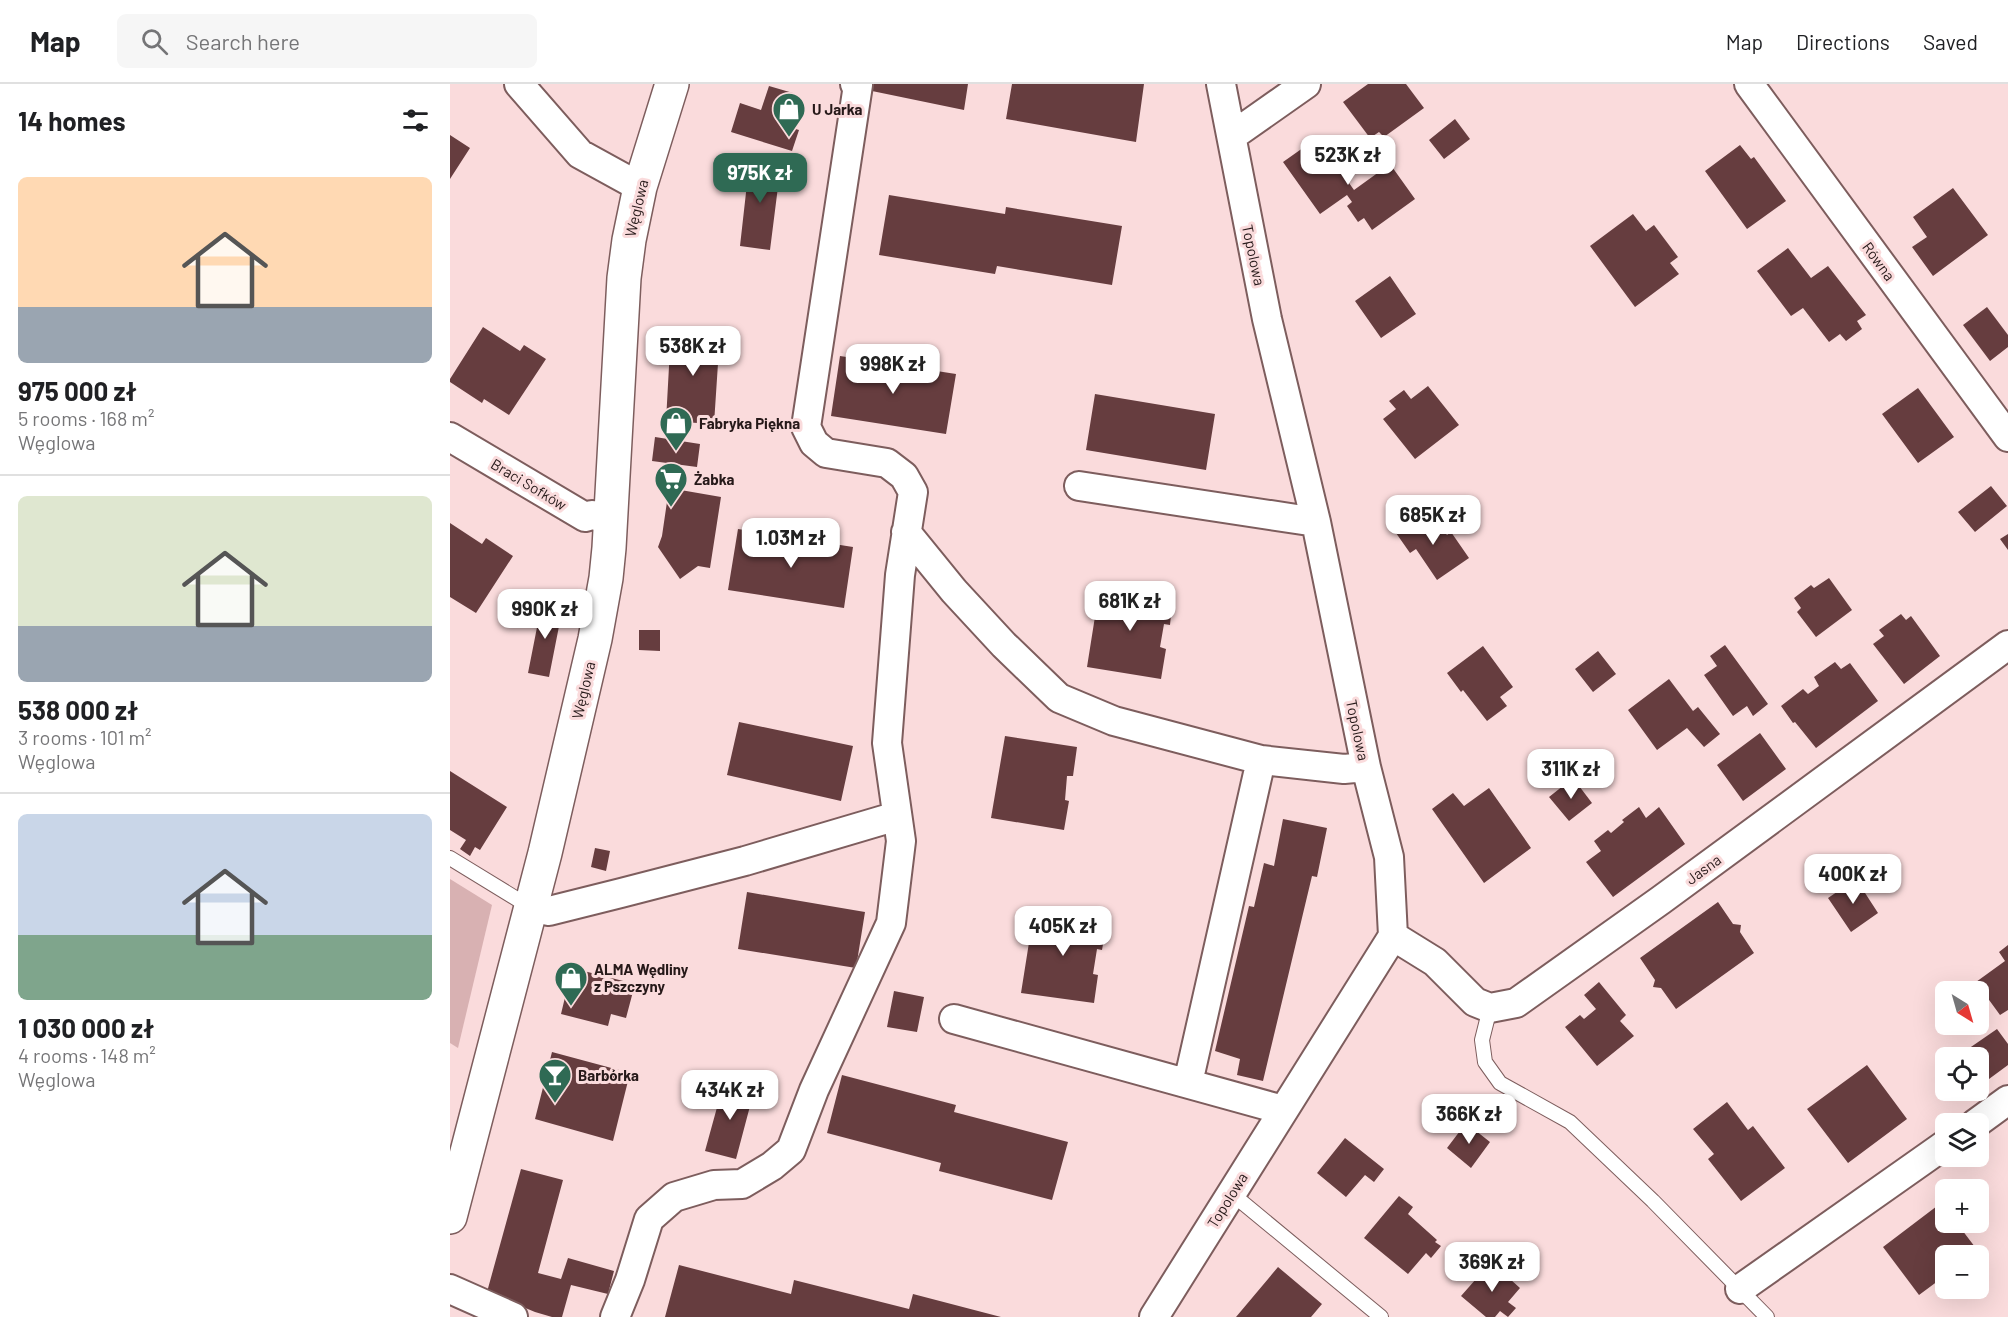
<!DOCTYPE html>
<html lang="en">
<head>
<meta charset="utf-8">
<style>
	body { margin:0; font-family:Barlow,sans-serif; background:#f6f6f6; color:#202124; height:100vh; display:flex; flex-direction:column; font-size:22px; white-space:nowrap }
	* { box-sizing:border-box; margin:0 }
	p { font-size:20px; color:#757577 }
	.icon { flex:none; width:33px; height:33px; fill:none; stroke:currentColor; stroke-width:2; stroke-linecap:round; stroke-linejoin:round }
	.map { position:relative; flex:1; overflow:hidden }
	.sheet { display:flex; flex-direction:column; background:#fff; width:450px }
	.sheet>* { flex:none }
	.needle { width:39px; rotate:143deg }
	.controls { position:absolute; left:1485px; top:897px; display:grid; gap:12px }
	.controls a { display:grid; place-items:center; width:54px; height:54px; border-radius:9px; background:#fff; box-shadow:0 6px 24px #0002; font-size:30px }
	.price { position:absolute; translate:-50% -51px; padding:0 14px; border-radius:12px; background:#fff; color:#222; font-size:20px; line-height:39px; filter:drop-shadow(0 2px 3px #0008) }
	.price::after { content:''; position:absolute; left:50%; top:36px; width:18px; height:14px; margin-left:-9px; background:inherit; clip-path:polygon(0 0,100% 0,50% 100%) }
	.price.current { background:#2f6a54; color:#fff }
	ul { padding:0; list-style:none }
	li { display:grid; align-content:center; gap:12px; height:318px; padding:0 18px }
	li+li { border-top:2px solid #e0e0e0 }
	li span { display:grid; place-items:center; height:186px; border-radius:9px; color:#555 }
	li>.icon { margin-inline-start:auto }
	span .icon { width:108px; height:108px; fill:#fffc; stroke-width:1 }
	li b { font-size:26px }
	h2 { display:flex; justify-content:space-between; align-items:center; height:72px; padding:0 18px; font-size:26px }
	header { display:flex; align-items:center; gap:36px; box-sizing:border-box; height:84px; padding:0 30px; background:#fff; border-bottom:2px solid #e0e0e0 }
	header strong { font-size:28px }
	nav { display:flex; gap:33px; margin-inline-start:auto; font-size:21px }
	.search { width:420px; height:54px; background:#f6f6f6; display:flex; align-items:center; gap:15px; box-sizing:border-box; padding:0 21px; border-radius:9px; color:#757577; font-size:22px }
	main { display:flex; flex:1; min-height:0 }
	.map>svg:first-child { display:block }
</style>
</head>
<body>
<header>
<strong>Map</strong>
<div class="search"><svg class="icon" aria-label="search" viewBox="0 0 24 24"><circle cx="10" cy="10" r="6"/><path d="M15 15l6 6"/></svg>Search here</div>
<nav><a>Map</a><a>Directions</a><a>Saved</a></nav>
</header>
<main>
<section class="sheet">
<h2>14 homes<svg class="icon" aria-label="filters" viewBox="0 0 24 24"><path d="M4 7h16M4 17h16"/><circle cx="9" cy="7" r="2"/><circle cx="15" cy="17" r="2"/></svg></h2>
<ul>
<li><span style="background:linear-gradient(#ffd9b3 70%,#9aa5b1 0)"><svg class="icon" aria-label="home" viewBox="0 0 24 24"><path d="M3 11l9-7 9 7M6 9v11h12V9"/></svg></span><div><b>975 000 zł</b><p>5 rooms · 168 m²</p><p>Węglowa</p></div></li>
<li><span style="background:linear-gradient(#dfe7d0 70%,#9aa5b1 0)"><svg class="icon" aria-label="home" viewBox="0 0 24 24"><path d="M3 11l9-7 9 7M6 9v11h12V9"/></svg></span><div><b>538 000 zł</b><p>3 rooms · 101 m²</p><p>Węglowa</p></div></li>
<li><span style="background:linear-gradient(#c9d6e8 65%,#7fa58c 0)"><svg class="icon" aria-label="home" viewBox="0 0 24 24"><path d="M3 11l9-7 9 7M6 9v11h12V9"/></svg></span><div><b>1 030 000 zł</b><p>4 rooms · 148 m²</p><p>Węglowa</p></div></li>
</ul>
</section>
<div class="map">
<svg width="1558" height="1233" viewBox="0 0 1558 1233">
	<rect width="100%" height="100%" fill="#fadbdc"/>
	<path fill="#d8b1b2" d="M 0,795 L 42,821 L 8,964 L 0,959 Z"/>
	<path fill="#663d3f" d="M 423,0 L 518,0 L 514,26 L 422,7 Z
		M 562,0 L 694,0 L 686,58 L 556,35 Z
		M 918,0 L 956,0 L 974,24 L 934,53 L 929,48 L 920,54 L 893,18 Z
		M 319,2 L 343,9 L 333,41 L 349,46 L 342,67 L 281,48 L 290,19 L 311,26 Z
		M 1005,35 L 1020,55 L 994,75 L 979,56 Z
		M 0,51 L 20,64 L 0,95 Z
		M 867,54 L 904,106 L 940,80 L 965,115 L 922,146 L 914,134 L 908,138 L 897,122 L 902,118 L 897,111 L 870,130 L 833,78 Z
		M 1290,61 L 1301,75 L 1304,73 L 1336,117 L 1297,145 L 1255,87 Z
		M 300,73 L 331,79 L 320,166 L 290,162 Z
		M 1503,104 L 1538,151 L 1483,192 L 1462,163 L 1477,153 L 1463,133 Z
		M 439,111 L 555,130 L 556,123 L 672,142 L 662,201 L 547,182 L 545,190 L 429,171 Z
		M 1183,130 L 1196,147 L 1204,141 L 1228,173 L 1220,179 L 1229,190 L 1185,223 L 1140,162 Z
		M 1338,164 L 1361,194 L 1378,182 L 1416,231 L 1407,237 L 1412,245 L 1396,257 L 1390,250 L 1379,258 L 1353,224 L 1341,232 L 1307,187 Z
		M 940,192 L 966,230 L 931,254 L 905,217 Z
		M 1537,223 L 1558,251 L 1558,263 L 1540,277 L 1513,241 Z
		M 33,243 L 70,267 L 74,261 L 96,275 L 59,331 L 34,315 L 32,319 L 0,298 L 0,295 Z
		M 221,246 L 270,249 L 264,340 L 216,337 Z
		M 390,272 L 506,290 L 496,350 L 381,332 Z
		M 978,302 L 1009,341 L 965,375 L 933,335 L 946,325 L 939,317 L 954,306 L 961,315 Z
		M 1468,304 L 1504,353 L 1468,379 L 1432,330 Z
		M 645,310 L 765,330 L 756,386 L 636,366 Z
		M 205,353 L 250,360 L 247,383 L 202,377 Z
		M 1541,402 L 1557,422 L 1525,448 L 1508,428 Z
		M 219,404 L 271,413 L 260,484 L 248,482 L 230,495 L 208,463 L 212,452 Z
		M 969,433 L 975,434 L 979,439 L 984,435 L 997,451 L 1001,448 L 1019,474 L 987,496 L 966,465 L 960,469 L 946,449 Z
		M 0,439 L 32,460 L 36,454 L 63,472 L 26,529 L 0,513 Z
		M 288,445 L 403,463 L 394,524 L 278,506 Z
		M 1558,450 L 1558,466 L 1550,455 Z
		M 1379,494 L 1402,526 L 1366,553 L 1347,528 L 1351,524 L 1344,514 L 1361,501 L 1364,504 Z
		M 650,501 L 723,511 L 720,541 L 714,540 L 710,563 L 716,565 L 711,595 L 637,583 Z
		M 92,518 L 109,521 L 108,526 L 112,527 L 99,593 L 78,589 Z
		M 1451,530 L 1456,536 L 1461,532 L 1490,572 L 1454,600 L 1423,560 L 1434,552 L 1429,546 Z
		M 189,546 L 210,546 L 210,567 L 189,566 Z
		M 1275,561 L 1318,620 L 1303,632 L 1297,622 L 1283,632 L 1254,591 L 1267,582 L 1260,572 Z
		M 1033,562 L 1063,603 L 1050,613 L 1057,622 L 1037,637 L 1013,606 L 1011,608 L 997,589 Z
		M 1148,567 L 1166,590 L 1143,608 L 1125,585 Z
		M 1385,578 L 1391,585 L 1400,579 L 1428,617 L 1366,664 L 1345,638 L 1343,639 L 1331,622 L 1353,605 L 1358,610 L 1369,602 L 1364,593 Z
		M 1219,595 L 1243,627 L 1248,623 L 1270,650 L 1254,663 L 1237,644 L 1207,666 L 1178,626 Z
		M 289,638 L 403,662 L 391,717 L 277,691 Z
		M 1310,649 L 1336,685 L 1293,717 L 1267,681 Z
		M 555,652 L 627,663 L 623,692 L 617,692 L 615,716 L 619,717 L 614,746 L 541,734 Z
		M 0,687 L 57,723 L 30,766 L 25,763 L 20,772 L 10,765 L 16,756 L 0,746 Z
		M 1123,694 L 1142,719 L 1119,737 L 1099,713 Z
		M 1039,704 L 1081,764 L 1034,799 L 982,725 L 1003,709 L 1014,722 Z
		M 1189,723 L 1196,734 L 1209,723 L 1235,760 L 1163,813 L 1136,778 L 1151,767 L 1144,757 L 1158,746 L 1161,749 L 1174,738 L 1172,736 Z
		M 833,735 L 877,744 L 867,793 L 862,792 L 813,997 L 787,991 L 790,975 L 765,967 L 799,822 L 804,823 L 814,779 L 824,782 Z
		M 145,764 L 160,767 L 156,787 L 141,783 Z
		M 1406,795 L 1428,829 L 1401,848 L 1378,814 Z
		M 297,808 L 415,828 L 406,884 L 288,865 Z
		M 1268,818 L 1283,840 L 1291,841 L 1290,848 L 1304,869 L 1226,925 L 1211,904 L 1203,903 L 1205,896 L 1190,874 Z
		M 584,827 L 657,837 L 652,866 L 647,865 L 643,890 L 648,891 L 644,919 L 571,909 Z
		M 1558,861 L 1558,926 L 1550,931 L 1526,898 L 1555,877 L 1549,868 Z
		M 122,884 L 185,900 L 176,934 L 161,930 L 158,942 L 111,930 Z
		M 1149,898 L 1176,931 L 1170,937 L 1184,952 L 1147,982 L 1115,943 L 1130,931 L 1134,935 L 1146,925 L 1134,911 Z
		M 444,907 L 474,913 L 467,948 L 437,943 Z
		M 1547,945 L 1558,960 L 1558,981 L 1539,995 L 1528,980 L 1528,974 L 1524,974 L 1518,965 Z
		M 102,968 L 180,989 L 163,1057 L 85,1035 Z
		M 1417,981 L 1457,1035 L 1398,1079 L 1357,1025 Z
		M 392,991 L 506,1021 L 504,1028 L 618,1058 L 602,1116 L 489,1087 L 491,1079 L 377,1049 Z
		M 274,998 L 304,1007 L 286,1075 L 255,1067 Z
		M 1277,1018 L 1298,1046 L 1303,1042 L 1335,1084 L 1291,1117 L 1258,1075 L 1264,1070 L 1243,1045 Z
		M 1016,1039 L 1040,1058 L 1021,1084 L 997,1064 Z
		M 895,1054 L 934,1085 L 924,1098 L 915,1091 L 896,1113 L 867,1089 Z
		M 71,1085 L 113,1096 L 88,1189 L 111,1195 L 118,1174 L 164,1187 L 158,1210 L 121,1201 L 112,1233 L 102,1233 L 85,1228 L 37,1208 Z
		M 949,1112 L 963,1123 L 958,1130 L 987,1156 L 985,1158 L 991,1162 L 981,1174 L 976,1169 L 958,1190 L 914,1154 Z
		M 1491,1119 L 1496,1124 L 1496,1138 L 1506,1138 L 1528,1167 L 1522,1172 L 1496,1172 L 1496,1191 L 1469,1211 L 1433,1163 Z
		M 1041,1178 L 1070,1204 L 1058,1218 L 1066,1224 L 1058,1233 L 1050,1227 L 1045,1233 L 1036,1233 L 1011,1212 Z
		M 229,1181 L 341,1210 L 344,1196 L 459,1225 L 463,1210 L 551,1233 L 215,1233 Z
		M 828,1183 L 872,1220 L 861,1233 L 786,1233 Z"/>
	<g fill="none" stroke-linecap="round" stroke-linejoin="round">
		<g stroke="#7d5d5d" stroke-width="16">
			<path id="lane" d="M 0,774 L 80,823
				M 1040,924 L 1032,956 L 1035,978 L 1050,999 L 1120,1038 L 1203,1117 L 1317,1233
				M 781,1109 L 931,1233"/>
		</g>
		<g stroke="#7d5d5d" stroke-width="32">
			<path id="street" d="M 69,0 L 130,70 L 190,103
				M 1299,0 L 1558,353
				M 782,52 L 856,0
				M 0,353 L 135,433 L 142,431 L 161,435
				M 629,402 L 866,438
				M 456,448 L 504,507 L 554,561 L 609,614 L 664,637 L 811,676 L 894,685 L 916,683
				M 80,823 L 99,827 L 171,809 L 295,777 L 447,732
				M 943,852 L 985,878 L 1025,918 L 1040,924 L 1066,919 L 1211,816 L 1558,561
				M 504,935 L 833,1026
				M 738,999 L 811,676
				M 1525,1040 L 1558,1016
				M 0,1205 L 63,1233
				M 1290,1205 L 1496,1060
				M 165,1233 L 180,1196 L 199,1135 L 224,1113 L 264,1101 L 292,1100 L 322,1082 L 341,1066 L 364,1006 L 441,839 L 451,757 L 437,659 L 450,491 L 463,408 L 454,392 L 437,379 L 376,369 L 364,359 L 356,343 L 408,1 L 405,0
				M 704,1233 L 943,852 L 939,773 L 916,683 L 866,438 L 817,235 L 771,0"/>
		</g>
		<g stroke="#7d5d5d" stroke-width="36">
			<path id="secondary" d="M 0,1133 L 95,769 L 145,555 L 156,494 L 159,464 L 174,194 L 179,156 L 190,103 L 222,0"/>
		</g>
		<use href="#lane" stroke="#fff" stroke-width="14"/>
		<use href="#street" stroke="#fff" stroke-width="28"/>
		<use href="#secondary" stroke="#fff" stroke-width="33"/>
	</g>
	<defs>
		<g id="shop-pin" transform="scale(1.725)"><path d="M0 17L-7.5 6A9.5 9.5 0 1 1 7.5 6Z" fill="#2f6a54" stroke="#fadbdc"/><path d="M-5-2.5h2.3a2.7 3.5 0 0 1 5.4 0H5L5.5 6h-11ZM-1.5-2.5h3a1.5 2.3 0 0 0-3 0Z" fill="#fff"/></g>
		<g id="supermarket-pin" transform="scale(1.725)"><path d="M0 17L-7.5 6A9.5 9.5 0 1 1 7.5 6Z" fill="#2f6a54" stroke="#fadbdc"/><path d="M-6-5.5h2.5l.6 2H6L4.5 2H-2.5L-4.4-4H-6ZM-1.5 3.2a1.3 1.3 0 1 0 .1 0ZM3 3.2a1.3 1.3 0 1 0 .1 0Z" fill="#fff"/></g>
		<g id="bar-pin" transform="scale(1.725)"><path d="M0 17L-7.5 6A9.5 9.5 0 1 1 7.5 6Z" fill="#2f6a54" stroke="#fadbdc"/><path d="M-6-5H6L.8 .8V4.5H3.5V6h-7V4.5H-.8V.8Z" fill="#fff"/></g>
	</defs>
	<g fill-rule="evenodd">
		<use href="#shop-pin" x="339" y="25"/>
		<use href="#shop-pin" x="226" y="339"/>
		<use href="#supermarket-pin" x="221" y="395"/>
		<use href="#shop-pin" x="121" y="894"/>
		<use href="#bar-pin" x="105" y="991"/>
	</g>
	<g text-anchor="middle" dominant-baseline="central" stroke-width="6" stroke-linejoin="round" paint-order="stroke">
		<g font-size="15" font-weight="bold" fill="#261919" stroke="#fadbdc" text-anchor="start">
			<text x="362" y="25">U Jarka</text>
			<text x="249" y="339">Fabryka Piękna</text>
			<text x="244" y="395">Żabka</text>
			<text x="144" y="885">ALMA Wędliny<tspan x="144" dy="17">z Pszczyny</tspan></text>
			<text x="128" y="991">Barbórka</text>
		</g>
		<g font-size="15" fill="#261919" stroke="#fadbdc">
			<text transform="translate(186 124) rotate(-77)">Węglowa</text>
			<text transform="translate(804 171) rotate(78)">Topolowa</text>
			<text transform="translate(1429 177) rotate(54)">Równa</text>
			<text transform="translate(79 400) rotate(31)">Braci Sofków</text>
			<text transform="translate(133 606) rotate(-77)">Węglowa</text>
			<text transform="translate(908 646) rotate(78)">Topolowa</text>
			<text transform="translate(1253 785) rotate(-36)">Jasna</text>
			<text transform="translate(777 1116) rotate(-58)">Topolowa</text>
		</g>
	</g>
</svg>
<div class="controls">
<a><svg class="needle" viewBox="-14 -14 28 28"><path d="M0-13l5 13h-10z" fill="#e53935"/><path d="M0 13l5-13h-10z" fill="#757577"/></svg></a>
<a><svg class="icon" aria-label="locate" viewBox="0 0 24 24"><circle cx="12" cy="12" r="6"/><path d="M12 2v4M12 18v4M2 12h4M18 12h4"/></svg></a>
<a><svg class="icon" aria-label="layers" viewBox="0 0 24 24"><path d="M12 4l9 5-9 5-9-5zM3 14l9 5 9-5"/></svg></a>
<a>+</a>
<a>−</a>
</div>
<b class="price" style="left:898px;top:102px">523K zł</b>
<b class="price current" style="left:310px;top:120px">975K zł</b>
<b class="price" style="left:243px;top:293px">538K zł</b>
<b class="price" style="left:443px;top:311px">998K zł</b>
<b class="price" style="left:983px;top:462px">685K zł</b>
<b class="price" style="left:341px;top:485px">1.03M zł</b>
<b class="price" style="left:680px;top:548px">681K zł</b>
<b class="price" style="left:95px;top:556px">990K zł</b>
<b class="price" style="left:1121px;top:716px">311K zł</b>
<b class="price" style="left:1403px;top:821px">400K zł</b>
<b class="price" style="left:613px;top:873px">405K zł</b>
<b class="price" style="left:280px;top:1037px">434K zł</b>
<b class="price" style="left:1019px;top:1061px">366K zł</b>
<b class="price" style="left:1042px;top:1209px">369K zł</b>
</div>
</main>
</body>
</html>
